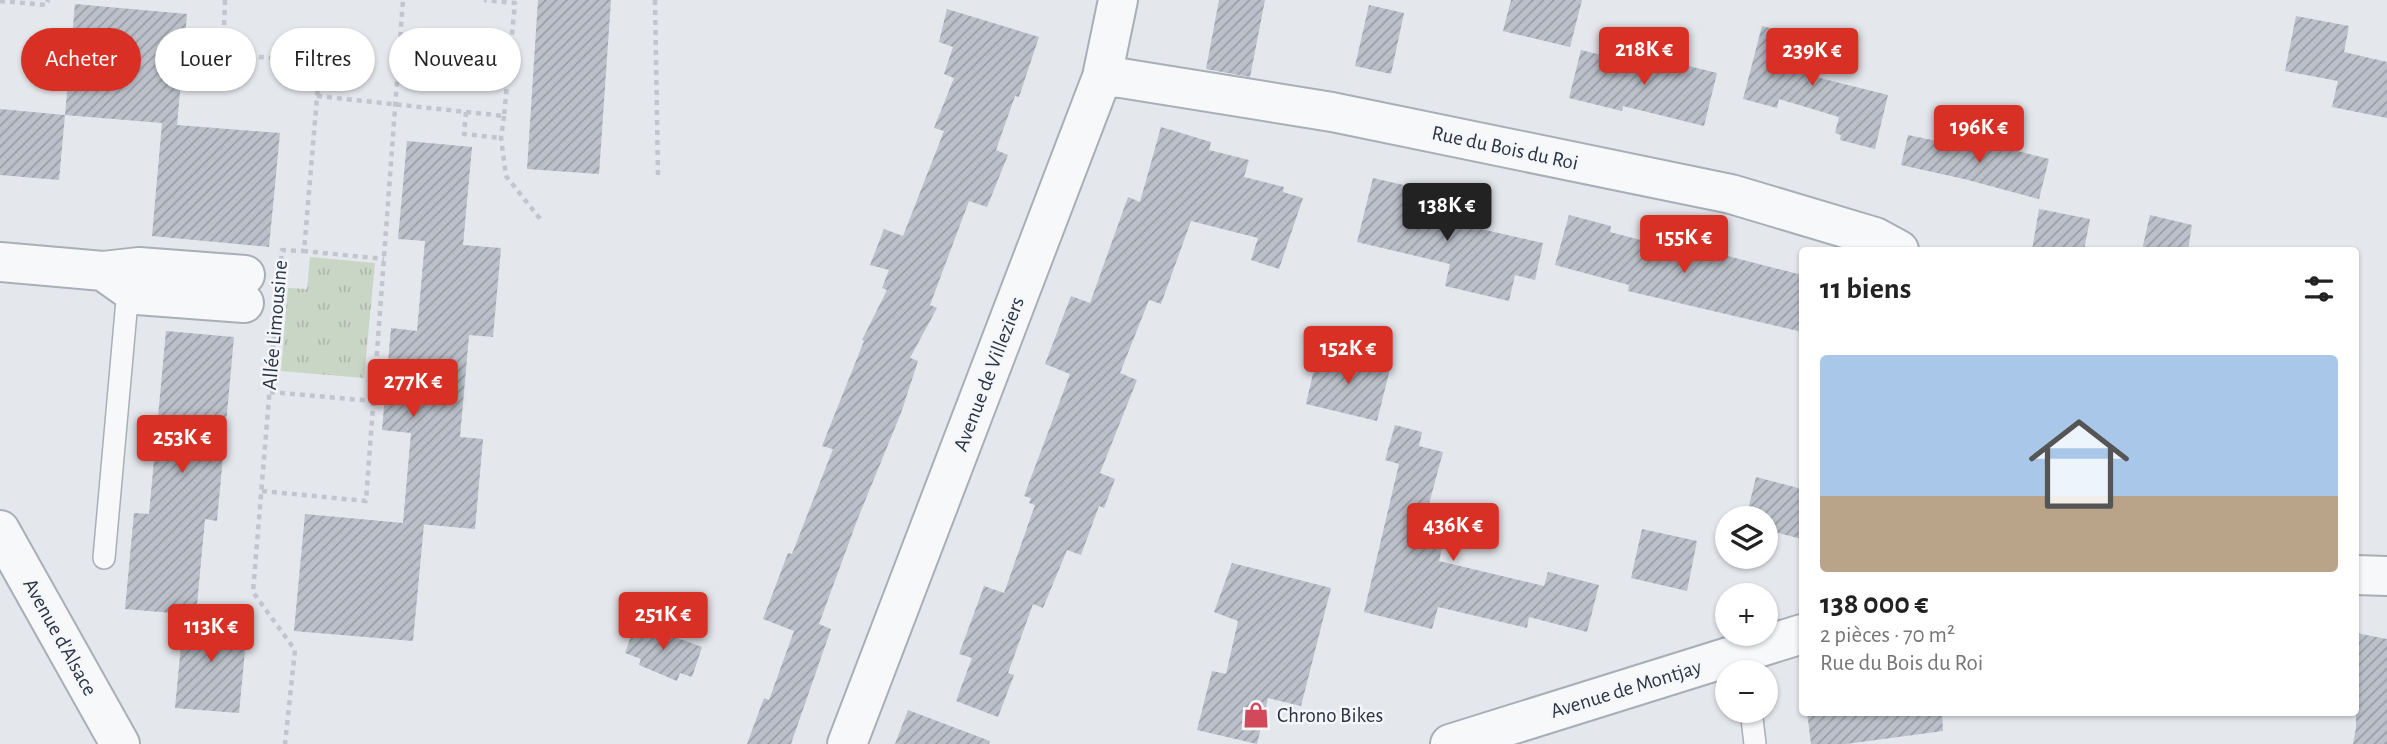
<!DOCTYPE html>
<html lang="fr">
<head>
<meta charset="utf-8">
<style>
	body { margin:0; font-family:"Alegreya Sans",sans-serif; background:#f6f6f6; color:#222; height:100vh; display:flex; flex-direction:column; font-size:26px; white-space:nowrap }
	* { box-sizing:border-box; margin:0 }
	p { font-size:23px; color:#767676 }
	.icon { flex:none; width:38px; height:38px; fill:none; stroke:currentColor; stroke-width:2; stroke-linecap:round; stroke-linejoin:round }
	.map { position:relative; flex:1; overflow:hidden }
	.details { position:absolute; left:1799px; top:247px; width:560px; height:469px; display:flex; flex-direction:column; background:#fff; border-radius:7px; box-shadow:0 2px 5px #0004 }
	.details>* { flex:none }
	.banner { position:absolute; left:21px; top:28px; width:665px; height:63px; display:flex; gap:14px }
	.tools { position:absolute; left:1715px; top:506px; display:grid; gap:14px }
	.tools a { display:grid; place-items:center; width:63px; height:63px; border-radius:50%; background:#fff; box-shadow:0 2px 5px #0004; font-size:35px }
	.price { position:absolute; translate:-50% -60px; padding:0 16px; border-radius:7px; background:#d93025; color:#fff; font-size:23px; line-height:46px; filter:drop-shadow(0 2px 4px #0008) }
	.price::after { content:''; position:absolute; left:50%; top:42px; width:21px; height:16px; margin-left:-10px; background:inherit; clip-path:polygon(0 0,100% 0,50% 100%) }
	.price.active { background:#222; color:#fff }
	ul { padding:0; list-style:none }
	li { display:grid; align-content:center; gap:14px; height:371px; padding:0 21px }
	li span { display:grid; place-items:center; height:217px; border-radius:7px; color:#555 }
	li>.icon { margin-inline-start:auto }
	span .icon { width:126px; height:126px; fill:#fffc; stroke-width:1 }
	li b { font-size:30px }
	h2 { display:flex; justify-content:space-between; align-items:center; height:84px; padding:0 21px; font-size:30px }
	.pill { padding:0 24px; border-radius:32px; background:#fff; box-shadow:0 2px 5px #0004; font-size:24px; line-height:63px }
	.pill.active { background:#d93025; color:#fff }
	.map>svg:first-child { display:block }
</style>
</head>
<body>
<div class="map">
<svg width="2387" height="744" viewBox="0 0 2387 744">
	<defs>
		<pattern id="park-tufts" width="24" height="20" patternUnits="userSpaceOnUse" patternTransform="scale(1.75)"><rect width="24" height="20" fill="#c9d6c5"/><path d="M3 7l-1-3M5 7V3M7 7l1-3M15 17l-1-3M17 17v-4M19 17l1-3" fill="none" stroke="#adb8ab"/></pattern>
		<pattern id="building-hatch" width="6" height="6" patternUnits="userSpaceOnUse" patternTransform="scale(1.75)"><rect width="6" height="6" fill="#bbc0ca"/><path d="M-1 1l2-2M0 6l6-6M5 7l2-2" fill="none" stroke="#989da6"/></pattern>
	</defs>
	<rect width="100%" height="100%" fill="#e4e7ec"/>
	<path fill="url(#park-tufts)" d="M 310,257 L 375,263 L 364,378 L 281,371 L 288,288 L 307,289 Z"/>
	<path fill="url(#building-hatch)" d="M 538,0 L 611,0 L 599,174 L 527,169 Z
		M 1219,0 L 1265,0 L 1250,77 L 1206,69 Z
		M 1511,0 L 1582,0 L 1570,47 L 1503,31 Z
		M 75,4 L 187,14 L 177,125 L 280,133 L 269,247 L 152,236 L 162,123 L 65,115 Z
		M 1369,5 L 1404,13 L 1391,74 L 1355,66 Z
		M 947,9 L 1039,37 L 1019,97 L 1015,96 L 996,150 L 1008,155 L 987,207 L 969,201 L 930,305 L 937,308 L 910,358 L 918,361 L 901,413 L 858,518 L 819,624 L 831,629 L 791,744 L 747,744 L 764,698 L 769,700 L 794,631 L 763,619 L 788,553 L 792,554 L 833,449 L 822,446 L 864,341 L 862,340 L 887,290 L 882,288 L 889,270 L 870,265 L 884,229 L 903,236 L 944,131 L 934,128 L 954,78 L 944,74 L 953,47 L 939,42 Z
		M 2296,16 L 2349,26 L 2344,52 L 2387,62 L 2387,118 L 2332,107 L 2338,81 L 2285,71 Z
		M 1762,26 L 1813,38 L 1804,74 L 1888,95 L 1875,149 L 1840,140 L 1841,135 L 1835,133 L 1839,117 L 1779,99 L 1777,108 L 1743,99 Z
		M 1581,50 L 1666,71 L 1669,61 L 1717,73 L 1704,126 L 1623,106 L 1622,111 L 1569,98 Z
		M 0,109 L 65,115 L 59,180 L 0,175 Z
		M 1161,127 L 1211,142 L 1209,150 L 1249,160 L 1244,177 L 1284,187 L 1283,192 L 1303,198 L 1279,269 L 1251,260 L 1258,238 L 1191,221 L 1161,304 L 1149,300 L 1120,373 L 1137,380 L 1100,473 L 1115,479 L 1104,508 L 1099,506 L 1081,555 L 1067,550 L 1043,608 L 1033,604 L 1008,673 L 1014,675 L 998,717 L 956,701 L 972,658 L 959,654 L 984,586 L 1004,593 L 1035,505 L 1029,503 L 1031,498 L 1024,496 L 1070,374 L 1045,364 L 1071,296 L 1090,303 L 1128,197 L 1140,202 Z
		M 1908,135 L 1984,151 L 1986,143 L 2049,159 L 2039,199 L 1964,179 L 1901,165 Z
		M 407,141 L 472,147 L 463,245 L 501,248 L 493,337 L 469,335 L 460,437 L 483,439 L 475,529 L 420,524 L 424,524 L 413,641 L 294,631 L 305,514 L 403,523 L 411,433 L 382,430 L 391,328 L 417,331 L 425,241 L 398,239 Z
		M 1373,178 L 1421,189 L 1415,214 L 1543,243 L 1535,280 L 1515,275 L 1509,301 L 1445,286 L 1450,264 L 1357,242 Z
		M 2039,209 L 2090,219 L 2084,250 L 2032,250 Z
		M 1569,215 L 1611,226 L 1610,232 L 1679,250 L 1711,258 L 1712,252 L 1802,275 L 1802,332 L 1628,291 L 1629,285 L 1555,265 Z
		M 2150,215 L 2192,225 L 2188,250 L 2142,250 Z
		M 166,331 L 234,337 L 217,521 L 205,519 L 196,615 L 125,609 L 134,513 L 149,514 Z
		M 1318,352 L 1390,369 L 1377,421 L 1306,404 Z
		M 1395,425 L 1422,432 L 1419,446 L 1443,452 L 1423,526 L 1446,531 L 1439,561 L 1544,586 L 1548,572 L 1599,585 L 1587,632 L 1529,617 L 1527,628 L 1438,607 L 1432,629 L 1364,612 L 1399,464 L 1385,460 Z
		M 1756,477 L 1802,489 L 1802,539 L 1766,530 L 1766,518 L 1746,518 Z
		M 1642,529 L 1697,541 L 1687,591 L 1631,578 Z
		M 1232,563 L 1331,588 L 1301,706 L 1268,698 L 1257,744 L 1197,730 L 1212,671 L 1226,674 L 1238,621 L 1214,612 Z
		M 184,614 L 248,620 L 239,713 L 175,708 Z
		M 636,623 L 702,647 L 692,677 L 680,673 L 677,681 L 639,665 L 641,659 L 625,653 Z
		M 2356,633 L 2387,639 L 2387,744 L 2353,744 L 2356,728 Z
		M 908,710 L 990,741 L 989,744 L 895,744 Z
		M 1807,712 L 1942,712 L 1943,731 L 1846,744 L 1811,744 Z"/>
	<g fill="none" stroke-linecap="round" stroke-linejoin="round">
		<g stroke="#a9aeb7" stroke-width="24">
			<path id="service" d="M 104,558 L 128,289
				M 1751,710 L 1755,744"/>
		</g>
		<g stroke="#a9aeb7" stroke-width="42">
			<path id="minor" d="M 1102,77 L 1121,78 L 1332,112 L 1731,194 L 1875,237 L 1899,250
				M 0,262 L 103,271 L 139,267 L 245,275
				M 103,271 L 137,295 L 244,303
				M 2356,575 L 2387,576
				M 847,744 L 1102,77 L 1118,0
				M 1450,744 L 1802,634"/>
		</g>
		<g stroke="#a9aeb7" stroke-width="42">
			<path id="tertiary" d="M 0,530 L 120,744"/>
		</g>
		<path stroke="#c2c5cb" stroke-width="4.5" stroke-dasharray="5 5" stroke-linecap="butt" d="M 225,0 L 223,54 L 320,62 L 304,251 L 384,259
			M 655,0 L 658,175
			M 0,1 L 47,5 L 48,0
			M 317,96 L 504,116 L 515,3 L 484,0
			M 466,112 L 464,134 L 501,138
			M 504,116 L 501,138 L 506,176 L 541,220
			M 281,261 L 282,250 L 304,251
			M 275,325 L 253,592 L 295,650 L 285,744
			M 270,392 L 373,401
			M 262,491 L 366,501 L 403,0"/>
		<use href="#service" stroke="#f7f8fa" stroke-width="21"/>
		<use href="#minor" stroke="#f7f8fa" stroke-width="38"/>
		<use href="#tertiary" stroke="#f7f8fa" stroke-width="38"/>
	</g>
	<defs>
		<g id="shop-bare" transform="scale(2.1)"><path d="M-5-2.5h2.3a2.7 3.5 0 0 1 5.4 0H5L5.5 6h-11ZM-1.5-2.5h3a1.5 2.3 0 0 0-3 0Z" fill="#d1495b" stroke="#f4f6f9" stroke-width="2.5" paint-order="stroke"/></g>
	</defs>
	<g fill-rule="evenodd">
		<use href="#shop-bare" x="1256" y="715"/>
	</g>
	<g text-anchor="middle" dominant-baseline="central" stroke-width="5" stroke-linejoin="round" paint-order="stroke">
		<g font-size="21" fill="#2b3445" stroke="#f4f6f9">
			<text transform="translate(1505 148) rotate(12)">Rue du Bois du Roi</text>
			<text transform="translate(275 325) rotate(-85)">Allée Limousine</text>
			<text transform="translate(989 374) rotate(-69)">Avenue de Villeziers</text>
			<text transform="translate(60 637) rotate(61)">Avenue d'Alsace</text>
			<text transform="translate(1626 689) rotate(-17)">Avenue de Montjay</text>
		</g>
		<g font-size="21" fill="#2b3445" stroke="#f4f6f9" text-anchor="start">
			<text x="1277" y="715">Chrono Bikes</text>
		</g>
	</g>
</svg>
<div class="tools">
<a><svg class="icon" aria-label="layers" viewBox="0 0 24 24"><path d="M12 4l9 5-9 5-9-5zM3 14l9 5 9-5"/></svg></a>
<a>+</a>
<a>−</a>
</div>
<b class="price" style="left:1644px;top:87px">218K €</b>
<b class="price" style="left:1812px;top:88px">239K €</b>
<b class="price" style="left:1979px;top:165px">196K €</b>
<b class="price active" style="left:1447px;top:243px">138K €</b>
<b class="price" style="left:1684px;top:275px">155K €</b>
<b class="price" style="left:1348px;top:386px">152K €</b>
<b class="price" style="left:413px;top:419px">277K €</b>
<b class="price" style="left:182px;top:475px">253K €</b>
<b class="price" style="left:1453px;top:563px">436K €</b>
<b class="price" style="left:663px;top:652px">251K €</b>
<b class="price" style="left:211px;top:664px">113K €</b>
<div class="banner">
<a class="pill active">Acheter</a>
<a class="pill">Louer</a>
<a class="pill">Filtres</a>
<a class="pill">Nouveau</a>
</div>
<section class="details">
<h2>11 biens<svg class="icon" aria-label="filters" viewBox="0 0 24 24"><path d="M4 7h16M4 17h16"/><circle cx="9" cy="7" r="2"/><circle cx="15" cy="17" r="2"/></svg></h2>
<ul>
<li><span style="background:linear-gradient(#a9c7e8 65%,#b9a48a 0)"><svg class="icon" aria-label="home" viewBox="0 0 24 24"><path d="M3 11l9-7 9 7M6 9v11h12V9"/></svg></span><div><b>138 000 €</b><p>2 pièces · 70 m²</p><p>Rue du Bois du Roi</p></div></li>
</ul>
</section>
</div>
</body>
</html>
